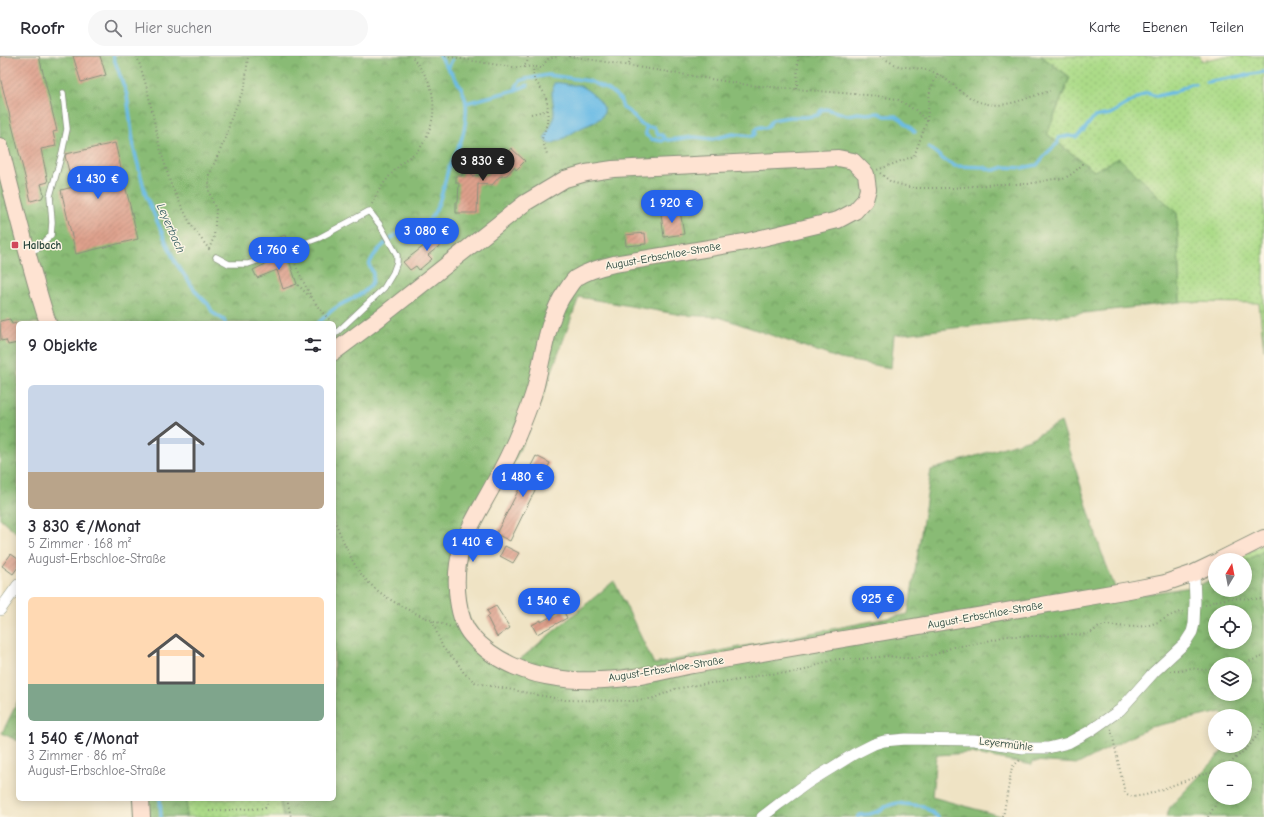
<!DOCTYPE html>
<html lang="de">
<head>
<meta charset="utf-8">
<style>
	body { margin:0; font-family:"Comic Neue",sans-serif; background:#f7f7f7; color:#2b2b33; height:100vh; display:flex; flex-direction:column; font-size:15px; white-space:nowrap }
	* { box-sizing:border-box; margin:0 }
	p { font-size:13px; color:#7c7c81 }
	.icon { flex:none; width:22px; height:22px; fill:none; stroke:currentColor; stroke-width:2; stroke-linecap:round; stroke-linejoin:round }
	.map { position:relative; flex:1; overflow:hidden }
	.drawer { position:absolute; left:16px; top:265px; width:320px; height:480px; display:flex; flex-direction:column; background:#fff; border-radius:6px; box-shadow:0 2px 10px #0003 }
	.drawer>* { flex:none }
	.needle { width:26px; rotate:10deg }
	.controls { position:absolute; left:1208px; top:497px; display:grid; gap:8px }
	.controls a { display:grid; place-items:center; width:44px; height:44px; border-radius:50%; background:#fff; box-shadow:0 2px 10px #0003; font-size:20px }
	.price { position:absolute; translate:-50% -34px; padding:0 9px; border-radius:14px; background:#2563eb; color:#fff; font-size:13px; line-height:26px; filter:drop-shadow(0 1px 2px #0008) }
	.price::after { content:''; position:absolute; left:50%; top:24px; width:12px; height:9px; margin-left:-6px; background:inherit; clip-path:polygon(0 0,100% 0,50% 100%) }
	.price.current { background:#222; color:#fff }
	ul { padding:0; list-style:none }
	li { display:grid; align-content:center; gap:8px; height:212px; padding:0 12px }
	li span { display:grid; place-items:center; height:124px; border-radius:6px; color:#555 }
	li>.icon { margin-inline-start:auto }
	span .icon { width:72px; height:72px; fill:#fffc; stroke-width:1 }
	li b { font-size:17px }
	h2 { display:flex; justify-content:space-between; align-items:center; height:48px; padding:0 12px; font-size:17px }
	header { display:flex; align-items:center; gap:24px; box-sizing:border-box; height:56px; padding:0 20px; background:#fff; border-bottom:1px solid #e1e1e2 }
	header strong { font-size:19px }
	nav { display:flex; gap:22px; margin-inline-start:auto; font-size:14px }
	.search { width:280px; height:36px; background:#f7f7f7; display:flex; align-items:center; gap:10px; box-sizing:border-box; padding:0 14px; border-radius:22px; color:#7c7c81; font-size:15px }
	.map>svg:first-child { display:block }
</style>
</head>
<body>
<header>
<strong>Roofr</strong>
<div class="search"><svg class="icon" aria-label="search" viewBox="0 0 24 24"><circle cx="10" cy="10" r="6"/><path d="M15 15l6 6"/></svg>Hier suchen</div>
<nav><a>Karte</a><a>Ebenen</a><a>Teilen</a></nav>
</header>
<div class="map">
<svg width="1264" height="761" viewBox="0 0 1264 761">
	<defs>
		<pattern id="grass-dots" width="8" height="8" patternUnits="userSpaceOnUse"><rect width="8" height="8" fill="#acdb88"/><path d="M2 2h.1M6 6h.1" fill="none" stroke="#94bd76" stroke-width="1.8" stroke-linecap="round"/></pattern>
		<pattern id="forest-crowns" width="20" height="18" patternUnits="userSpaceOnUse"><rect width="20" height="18" fill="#89bb74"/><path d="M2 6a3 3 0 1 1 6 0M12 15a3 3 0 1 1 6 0" fill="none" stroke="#6f9960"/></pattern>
		<pattern id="building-hatch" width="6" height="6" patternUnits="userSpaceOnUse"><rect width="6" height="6" fill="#dea08c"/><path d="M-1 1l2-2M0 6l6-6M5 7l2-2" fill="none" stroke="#b38473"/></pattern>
	</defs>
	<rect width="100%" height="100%" fill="#fcf5e5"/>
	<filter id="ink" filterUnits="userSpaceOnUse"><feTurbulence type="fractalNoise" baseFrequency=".025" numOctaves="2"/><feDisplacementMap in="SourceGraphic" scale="8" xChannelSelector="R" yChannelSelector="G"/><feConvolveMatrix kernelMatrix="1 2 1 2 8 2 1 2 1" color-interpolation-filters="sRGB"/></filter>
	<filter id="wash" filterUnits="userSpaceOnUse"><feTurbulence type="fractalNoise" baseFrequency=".012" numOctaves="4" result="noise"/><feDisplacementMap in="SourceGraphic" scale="16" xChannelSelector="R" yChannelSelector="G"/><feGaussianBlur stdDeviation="0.9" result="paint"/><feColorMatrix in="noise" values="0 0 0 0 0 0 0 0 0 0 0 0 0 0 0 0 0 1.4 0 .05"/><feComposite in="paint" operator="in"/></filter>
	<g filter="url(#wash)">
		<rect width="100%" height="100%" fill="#efe3c4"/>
		<path fill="url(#grass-dots)" stroke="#668c5e" d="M 1041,0 L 1200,0 L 1201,5 L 1225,0 L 1264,0 L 1264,294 L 1259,247 L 1180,246 L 1177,157 L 1094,115 L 1047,78 L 1070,21 Z
			M 1264,488 L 1264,495 L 1245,505 L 1245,504 L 1234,504 Z
			M 187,743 L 280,743 L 284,761 L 186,761 Z"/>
		<path fill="url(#forest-crowns)" stroke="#547c54" fill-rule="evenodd" d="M 0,0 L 1041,0 L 1070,21 L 1047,78 L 1094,115 L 1119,102 L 1177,157 L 1180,246 L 894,279 L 891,312 L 840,303 L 719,261 L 682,259 L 579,241 L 541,345 L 517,399 L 480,463 L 464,505 L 465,546 L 469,563 L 479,577 L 496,594 L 518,605 L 614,525 L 654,608 L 908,558 L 931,414 L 1030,383 L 1061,366 L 1101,495 L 1119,542 L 1198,530 L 1215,521 L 1215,534 L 1245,534 L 1245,505 L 1264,495 L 1264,761 L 1166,761 L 1170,751 L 1228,690 L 1245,690 L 1245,660 L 1225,660 L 1221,656 L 1150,671 L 1078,708 L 1033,705 L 1032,709 L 971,697 L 936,699 L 932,741 L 1004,761 L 284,761 L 280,743 L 334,743 L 334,267 L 18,267 L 18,478 L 0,462 ZM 1215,556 L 1245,556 L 1245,586 L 1215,586 ZM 1215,608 L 1245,608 L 1245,638 L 1215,638 ZM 1215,712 L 1245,712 L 1245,742 L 1215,742 Z
			M 18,645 L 18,685 L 2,677 Z
			M 132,743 L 187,743 L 186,761 L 144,761 Z"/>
		<path fill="#6abbe5" stroke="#447c8c" d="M 554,27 C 560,26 565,28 572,29 C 574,29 576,29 578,29 C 585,31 607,48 604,56 C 603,59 601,62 599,63 C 593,68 586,69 579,73 C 570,78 560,86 549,88 L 544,83 C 548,75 553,68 554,59 C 555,48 549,37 554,27 Z"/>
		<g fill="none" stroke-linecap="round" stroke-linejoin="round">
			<path stroke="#6abbe5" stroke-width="3.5" d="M 113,0 L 127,39 L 134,93 L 146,140 L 175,206 L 197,237 L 208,248 L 213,257 L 224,264 L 225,267
				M 448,12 L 452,4
				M 1206,26 L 1264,16
				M 515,34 L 528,29
				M 466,47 L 515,34 L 517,29 L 520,25 L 526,23 L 548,19 L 570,22 L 589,25 L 609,34 L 620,43 L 623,52 C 638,59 637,73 654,71 L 658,79 L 662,79 L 665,83 L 669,84 L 694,81 L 712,83 L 733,78 L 752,80 L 755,78 L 755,75 L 758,72 L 761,71 L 764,72 L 768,71 L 772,64 L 789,61 L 806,61 L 818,59 C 820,55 821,53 826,53 L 847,59 L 858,57 L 867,58 L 879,57 L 885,60 L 896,60 L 901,63 L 915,76
				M 646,72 L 646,79 L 651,83 L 662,85 L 665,83
				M 929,91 L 944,104 L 955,110 L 984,111 L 991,114 L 995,114 L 1005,111 L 1022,112 L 1037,109 L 1047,97 L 1058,87 L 1058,82 L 1068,80 L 1076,81 L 1083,75 L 1094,61 L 1110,58 L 1144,38 L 1147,37 L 1156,40 L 1175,36 L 1190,28 L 1195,28
				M 318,267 C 324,262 330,255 337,251 C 349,243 372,237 373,221 C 374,217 371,213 369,209 C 374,195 390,182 403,175 C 410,172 419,171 426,166 C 439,158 444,128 448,114 C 451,106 455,99 458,92 C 464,79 467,62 466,47 C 464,29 448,15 440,0
				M 160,743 L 161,761
				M 858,761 L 860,759 L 870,758 L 879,755 L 887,750 L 897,747 L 904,748 L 923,750 L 938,761"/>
		</g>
		<g id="blocks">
			<path fill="url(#building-hatch)" d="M 0,0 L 39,0 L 57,75 L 53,76 L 56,90 L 41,93 L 48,126 L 41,128 L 44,138 L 42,142 L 31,145 L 0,21 Z
				M 73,0 L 100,0 L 106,19 L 81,26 Z
				M 115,87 L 138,183 L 76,198 L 61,134 L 73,131 L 65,100 L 66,98 Z
				M 511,92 L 525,105 L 516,114 L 514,111 L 507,119 L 499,121 L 492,129 L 478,128 L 477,157 L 456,157 L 456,146 L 458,146 L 459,127 L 456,127 L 456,120 L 462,120 L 463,114 L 472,114 L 472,120 L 486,119 Z
				M 680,155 L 684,178 L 664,181 L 661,158 Z
				M 446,173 L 452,180 L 428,199 L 432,203 L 419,214 L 416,210 L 410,214 L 403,206 Z
				M 645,177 L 646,188 L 626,190 L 625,179 Z
				M 285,179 L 288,189 L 276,193 L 273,184 Z
				M 287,198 L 297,228 L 283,233 L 277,214 L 257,222 L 253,214 L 274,204 L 273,203 Z
				M 10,263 L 12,268 L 18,267 L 18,287 L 8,289 L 6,284 L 1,285 L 0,265 Z
				M 536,400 L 550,407 L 538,431 L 537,430 L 510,485 L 496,478 Z
				M 505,490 L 519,497 L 513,507 L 500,500 Z
				M 11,498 L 18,503 L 18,511 L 13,518 L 2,510 Z
				M 496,550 L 510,572 L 497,581 L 487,561 L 490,559 L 487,555 Z
				M 563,554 L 567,562 L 537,578 L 532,569 L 541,564 L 541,566 Z"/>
		</g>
	</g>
	<g filter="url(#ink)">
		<use href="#blocks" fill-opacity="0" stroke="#87907c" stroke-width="1"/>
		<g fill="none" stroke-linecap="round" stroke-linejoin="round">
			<g stroke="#87907c" stroke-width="7">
				<path id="service" d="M 29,196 L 39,192 L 51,179 L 52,166 L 50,140 L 62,97 L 67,73 L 63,37
					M 216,201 L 229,208 L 248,208 L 319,182 L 369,155 L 380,169 L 397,199 L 397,206 L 393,217 L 384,232 L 334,279"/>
			</g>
			<g stroke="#87907c" stroke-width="12">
				<path id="minor" d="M 0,554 L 18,529
					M 762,761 L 780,747 L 809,726 L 854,698 L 874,688 L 884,685 L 906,683 L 974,684 L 1023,692 L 1048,692 L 1068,687 L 1090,675 L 1120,654 L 1154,616 L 1185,587 L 1192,576 L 1194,568 L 1195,546 L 1194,517"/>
			</g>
			<g stroke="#87907c" stroke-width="18">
				<path id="secondary" d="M 0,90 C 15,149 29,209 48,267
					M 334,296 L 382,260 L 525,147 L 565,123 L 586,117 L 613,113 L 838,102 L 853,105 L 866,118 L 868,133 L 865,144 L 855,155 L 838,164 L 745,186 L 614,208 C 601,211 587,215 576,222 C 572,225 569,231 566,235 C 548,259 543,300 536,329 C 532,345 525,361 519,376 C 511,396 501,415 491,433 C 478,457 462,481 458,508 C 455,528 457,563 471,579 C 511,625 577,629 634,621 C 654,618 673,613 693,609 L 1129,534 L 1165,527 L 1194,517 L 1215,507
					M 1220,504 L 1264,482
					M 141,743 L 142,761"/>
			</g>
			<path stroke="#87907c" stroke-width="2" stroke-dasharray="1 3" stroke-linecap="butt" d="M 137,0 L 147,32 L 160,92 L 171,129 L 191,169 L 211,196
				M 445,0 C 468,4 490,8 513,11 C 523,12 532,9 541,12 L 548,3 L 558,1 L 559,0
				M 569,0 L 748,29 L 878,40 L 897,43 L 915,54 L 927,65 L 914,100 L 877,114
				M 880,0 C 886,4 893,8 899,10 C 910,12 922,12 933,16 C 944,20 953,30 963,37 C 995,60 1017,44 1050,35
				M 629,8 L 631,0
				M 525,9 L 527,7 L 528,0
				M 533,10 L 534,23 L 545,38 L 548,52 L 547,67 L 542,83 L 547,98
				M 797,33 L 798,0
				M 531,58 L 548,54
				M 927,65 L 930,34 L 938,18
				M 880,117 L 891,126 L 913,132 L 952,132 L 998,128 L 1028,128 L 1054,123 L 1063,123 L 1072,118 L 1084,107
				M 372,148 C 378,133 391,117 403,106 C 407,102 413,99 417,95 C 425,88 432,69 433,59 C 434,50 433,38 430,29 C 426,18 418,10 412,0
				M 209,193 L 214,181 L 216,154 L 209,136 L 209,119 L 227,79 L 230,65 L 245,30 L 248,0
				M 292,201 C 302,223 312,248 330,264 L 329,267
				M 298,229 L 309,240 L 312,242
				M 334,464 C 341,479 347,495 355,509 C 373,541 418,560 451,571
				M 1205,549 L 1215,545 L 1231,542 L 1264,543
				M 432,565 L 443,592 L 457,606 L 464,617 L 476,627 L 565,644 L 633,645 L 644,644 L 654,642 L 675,633 L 702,628 L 740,624 L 765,618 L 792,617 L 805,614 L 822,607 L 837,603 L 860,603 L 889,600 L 901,602 L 913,602 L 934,599 L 953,591 L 976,588 L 1006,580 L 1047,580 L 1073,578 L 1082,579 L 1092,576 L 1099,571 L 1105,569 C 1120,570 1138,573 1152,568 C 1163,565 1172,557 1184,555
				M 1242,608 L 1264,600
				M 1170,615 L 1181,615 L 1191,612 L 1204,614 L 1215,613
				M 1111,673 L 1125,737 L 1132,741 L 1146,739 L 1201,719 L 1215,716
				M 1223,712 L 1227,710 L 1249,690 L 1257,680 L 1264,667
				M 287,743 L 291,761
				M 209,755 L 265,752 L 269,743
				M 1003,761 L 1012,711 L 1021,703
				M 1208,761 L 1216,748 L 1218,742"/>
			<use href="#service" stroke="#fff" stroke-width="5.5"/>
			<use href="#minor" stroke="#fff" stroke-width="11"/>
			<use href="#secondary" stroke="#fee3d2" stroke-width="16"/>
		</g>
	</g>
	<rect fill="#d1495b" stroke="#fcf5e5" stroke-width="1.5" x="11" y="185" width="8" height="8" rx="2"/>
	<g text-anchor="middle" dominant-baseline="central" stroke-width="3" stroke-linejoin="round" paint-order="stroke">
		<g font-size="11" font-weight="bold" fill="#1f3d34" stroke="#fcf5e5" text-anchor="start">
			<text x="23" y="189">Halbach</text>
		</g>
		<g font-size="11" fill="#1f3d34" stroke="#fcf5e5">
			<text transform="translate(663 200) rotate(-10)">August-Erbschloe-Straße</text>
			<text transform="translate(985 559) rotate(-10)">August-Erbschloe-Straße</text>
			<text transform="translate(666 613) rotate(-9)">August-Erbschloe-Straße</text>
			<text transform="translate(1006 688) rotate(7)">Leyermühle</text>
		</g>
		<g font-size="12" font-style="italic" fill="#325c60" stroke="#fcf5e5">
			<text transform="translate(171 172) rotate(66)">Leyerbach</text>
		</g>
	</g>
</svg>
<div class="controls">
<a><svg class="needle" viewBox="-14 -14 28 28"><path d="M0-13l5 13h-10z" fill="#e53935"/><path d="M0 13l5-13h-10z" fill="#7c7c81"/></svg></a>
<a><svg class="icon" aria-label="locate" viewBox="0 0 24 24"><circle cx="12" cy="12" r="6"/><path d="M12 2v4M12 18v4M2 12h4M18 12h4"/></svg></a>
<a><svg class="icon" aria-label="layers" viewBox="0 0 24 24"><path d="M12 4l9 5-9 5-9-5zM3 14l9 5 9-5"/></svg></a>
<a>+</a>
<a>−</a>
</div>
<b class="price current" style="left:483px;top:126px">3 830 €</b>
<b class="price" style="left:98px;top:144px">1 430 €</b>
<b class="price" style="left:672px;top:168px">1 920 €</b>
<b class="price" style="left:427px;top:196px">3 080 €</b>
<b class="price" style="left:279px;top:215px">1 760 €</b>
<b class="price" style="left:523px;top:442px">1 480 €</b>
<b class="price" style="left:473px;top:507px">1 410 €</b>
<b class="price" style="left:878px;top:564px">925 €</b>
<b class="price" style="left:549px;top:566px">1 540 €</b>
<section class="drawer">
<h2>9 Objekte<svg class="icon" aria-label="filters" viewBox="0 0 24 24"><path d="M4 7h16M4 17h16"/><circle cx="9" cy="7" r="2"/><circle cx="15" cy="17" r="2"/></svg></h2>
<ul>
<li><span style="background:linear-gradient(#c9d6e8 70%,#b9a48a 0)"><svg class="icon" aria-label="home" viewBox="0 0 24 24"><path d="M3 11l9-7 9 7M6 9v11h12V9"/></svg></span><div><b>3 830 €/Monat</b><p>5 Zimmer · 168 m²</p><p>August-Erbschloe-Straße</p></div></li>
<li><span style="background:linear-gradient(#ffd9b3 70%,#7fa58c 0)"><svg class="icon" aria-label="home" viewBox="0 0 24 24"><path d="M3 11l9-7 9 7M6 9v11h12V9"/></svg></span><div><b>1 540 €/Monat</b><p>3 Zimmer · 86 m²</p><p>August-Erbschloe-Straße</p></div></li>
</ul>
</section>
</div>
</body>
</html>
